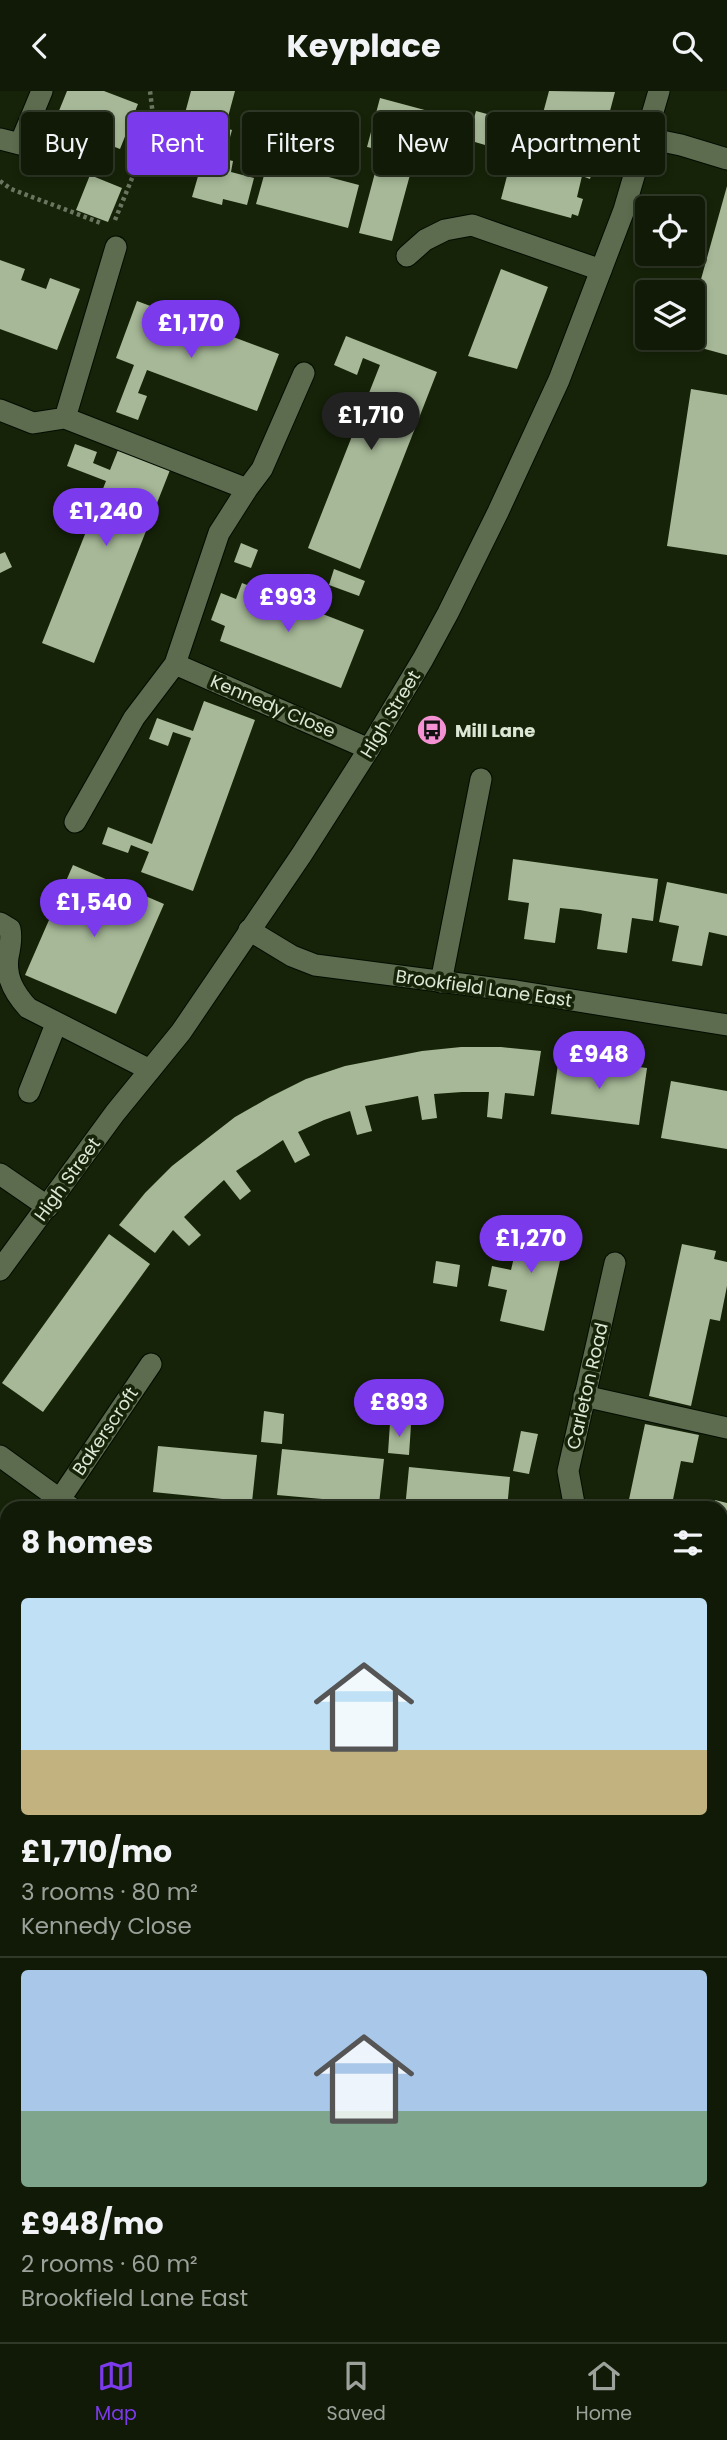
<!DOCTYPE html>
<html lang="en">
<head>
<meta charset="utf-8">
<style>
	body { margin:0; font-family:Poppins,sans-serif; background:#1e2714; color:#f1f3f6; height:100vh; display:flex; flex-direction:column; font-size:26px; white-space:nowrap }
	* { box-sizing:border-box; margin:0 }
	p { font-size:23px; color:#9ca19b }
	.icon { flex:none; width:38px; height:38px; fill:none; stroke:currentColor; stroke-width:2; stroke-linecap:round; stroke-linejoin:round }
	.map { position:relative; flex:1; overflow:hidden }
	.panel { position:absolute; left:0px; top:1410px; width:728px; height:842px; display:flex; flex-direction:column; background:#101a06; border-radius:21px 21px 0 0; box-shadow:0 4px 10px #0003,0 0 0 2px #303828 }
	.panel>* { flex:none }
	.top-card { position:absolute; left:21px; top:21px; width:686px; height:63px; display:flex; gap:14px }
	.controls { position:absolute; left:635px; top:105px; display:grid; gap:14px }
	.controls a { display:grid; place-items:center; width:70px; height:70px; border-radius:7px; background:#101a06; box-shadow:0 4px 10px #0003,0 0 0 2px #303828; font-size:35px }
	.price { position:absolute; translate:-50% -60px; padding:0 16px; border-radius:24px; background:#7c3aed; color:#fff; font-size:23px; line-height:46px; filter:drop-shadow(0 2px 4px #0008) }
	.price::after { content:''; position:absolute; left:50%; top:42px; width:21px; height:16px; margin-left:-10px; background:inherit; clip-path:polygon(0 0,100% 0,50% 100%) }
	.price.selected { background:#222; color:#fff }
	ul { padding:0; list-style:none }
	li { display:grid; align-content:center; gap:14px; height:371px; padding:0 21px }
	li+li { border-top:2px solid #303828 }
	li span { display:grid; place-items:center; height:217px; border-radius:7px; color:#555 }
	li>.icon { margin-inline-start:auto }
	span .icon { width:126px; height:126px; fill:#fffc; stroke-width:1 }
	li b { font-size:30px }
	h2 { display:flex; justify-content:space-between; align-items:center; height:84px; padding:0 21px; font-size:30px }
	.chip { padding:0 24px; border-radius:7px; background:#101a06; box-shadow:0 4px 10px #0003,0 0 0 2px #303828; font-size:24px; line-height:63px }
	.chip.selected { background:#7c3aed; color:#fff }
	header { display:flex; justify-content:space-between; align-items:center; height:91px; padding:0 21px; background:#101a06; font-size:32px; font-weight:700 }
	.menu { display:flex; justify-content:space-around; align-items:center; height:98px; border-top:2px solid #303828; background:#101a06; font-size:19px; color:#9ca19b }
	.menu a { display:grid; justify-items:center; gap:4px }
	.menu .selected { color:#7c3aed }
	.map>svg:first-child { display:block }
</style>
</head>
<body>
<header><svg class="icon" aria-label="back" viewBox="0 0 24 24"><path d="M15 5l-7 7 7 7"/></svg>Keyplace<svg class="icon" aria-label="search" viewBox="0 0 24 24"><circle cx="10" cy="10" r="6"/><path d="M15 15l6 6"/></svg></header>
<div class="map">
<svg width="727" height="2251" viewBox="0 0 727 2251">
	<rect width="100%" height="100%" fill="#162308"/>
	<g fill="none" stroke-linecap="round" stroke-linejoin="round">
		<path stroke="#3a521f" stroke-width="10" d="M 0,1665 L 7,1666
			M 721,1711 L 727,1709"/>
	</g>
	<path fill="#a6b897" d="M 67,0 L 104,0 L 138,13 L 120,58 L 87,45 L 83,55 L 50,42 Z
		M 191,0 L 235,0 L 225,37 L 232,39 L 224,68 L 233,70 L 231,81 L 254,87 L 247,114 L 223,108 L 222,114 L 192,106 L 203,68 L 183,62 L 193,28 L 184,26 Z
		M 549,0 L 615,1 L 601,54 L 591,51 L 587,67 L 595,70 L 590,88 L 582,85 L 577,106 L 583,108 L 578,125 L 572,123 L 571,127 L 501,108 L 513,62 L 468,49 L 476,20 L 539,37 Z
		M 380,7 L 462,29 L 449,78 L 414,69 L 392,150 L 359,142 L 381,59 L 367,56 Z
		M 268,70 L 359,94 L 348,137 L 256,113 Z
		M 90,84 L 122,97 L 108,131 L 76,119 Z
		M 727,95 L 727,264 L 683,252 L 685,247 L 693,247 L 693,217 Z
		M 0,169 L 25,178 L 21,189 L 46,198 L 50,187 L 80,198 L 57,259 L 0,238 Z
		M 501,178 L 548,196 L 517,278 L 468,265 Z
		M 137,210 L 279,263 L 257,320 L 147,279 L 138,302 L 147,305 L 138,329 L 116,321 L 134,274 L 116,267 Z
		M 346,245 L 437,281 L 360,478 L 308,457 L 380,274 L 363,267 L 357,284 L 334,274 Z
		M 691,298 L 727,304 L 727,464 L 667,455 Z
		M 75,353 L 97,361 L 93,372 L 110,379 L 120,354 L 172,374 L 94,572 L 42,552 L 106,390 L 67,375 Z
		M 241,452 L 258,459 L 251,477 L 234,471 Z
		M 5,461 L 12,476 L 0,482 L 0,463 Z
		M 334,478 L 365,490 L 359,505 L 329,494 Z
		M 242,492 L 364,539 L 341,597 L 220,550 L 225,535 L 211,529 L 221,502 L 236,508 Z
		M 204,610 L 255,629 L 193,800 L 141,781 L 149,761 L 131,754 L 128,762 L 102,753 L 108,736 L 152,753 L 191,647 L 173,641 L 168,655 L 149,648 L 157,627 L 193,640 Z
		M 513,768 L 658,788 L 653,830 L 632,827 L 627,862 L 597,858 L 602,823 L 580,819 L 560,817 L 555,852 L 524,848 L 529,812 L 508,809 Z
		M 73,774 L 164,813 L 116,923 L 25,884 Z
		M 667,791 L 727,803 L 727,845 L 709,841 L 702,875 L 672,870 L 679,835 L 659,831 Z
		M 461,956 L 501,956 L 541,960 L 534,1005 L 505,1002 L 502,1028 L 487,1026 L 489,1001 L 462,1001 L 434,1003 L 437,1027 L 422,1029 L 418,1005 L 365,1015 L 372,1040 L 357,1044 L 350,1020 L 324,1029 L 298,1041 L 310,1064 L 295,1072 L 283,1049 L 236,1080 L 251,1100 L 240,1109 L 224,1089 L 203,1108 L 184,1126 L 201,1144 L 189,1155 L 173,1139 L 155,1162 L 119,1134 L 145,1102 L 172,1075 L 235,1026 L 270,1006 L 306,988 L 345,975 L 422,960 Z
		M 559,966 L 647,977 L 639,1034 L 551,1023 Z
		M 671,990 L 727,1000 L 727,1058 L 661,1047 Z
		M 523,1128 L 567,1139 L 544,1240 L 500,1230 L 507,1199 L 488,1195 L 492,1175 L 511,1179 Z
		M 109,1143 L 150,1173 L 43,1321 L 2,1292 Z
		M 682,1153 L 716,1160 L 714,1168 L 727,1171 L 727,1195 L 720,1230 L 710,1228 L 691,1315 L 649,1305 Z
		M 436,1170 L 460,1174 L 457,1196 L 433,1192 Z
		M 264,1320 L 284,1323 L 282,1353 L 261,1351 Z
		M 390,1332 L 411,1334 L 409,1364 L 388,1362 Z
		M 645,1333 L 699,1344 L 693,1372 L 681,1370 L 671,1418 L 627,1418 Z
		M 521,1340 L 538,1343 L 529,1383 L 513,1380 Z
		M 158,1355 L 257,1364 L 252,1411 L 153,1401 Z
		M 282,1358 L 384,1368 L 379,1413 L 277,1404 Z
		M 409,1376 L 510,1386 L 507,1418 L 405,1418 Z
		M 715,1409 L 727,1412 L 727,1437 L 721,1435 L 721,1418 L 713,1418 Z
		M 0,1443 L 7,1448 L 7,1463 L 0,1472 Z
		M 721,1597 L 727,1598 L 727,1639 L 721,1638 Z
		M 0,1825 L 7,1826 L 7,1893 L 0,1892 Z
		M 0,2014 L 7,2015 L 7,2087 L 0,2086 Z
		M 183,2245 L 240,2245 L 240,2251 L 182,2251 Z
		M 247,2245 L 282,2245 L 282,2251 L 246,2251 Z
		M 382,2245 L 421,2245 L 421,2251 L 382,2251 Z
		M 569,2245 L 603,2245 L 602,2251 L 568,2251 Z
		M 632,2245 L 655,2245 L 654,2251 L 632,2251 Z"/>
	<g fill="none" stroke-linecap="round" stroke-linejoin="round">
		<g stroke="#030c00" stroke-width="23">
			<path id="service" d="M 647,47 L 681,54 L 727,68
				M 0,48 L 20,53 L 42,0
				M 0,832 L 10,838 C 12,847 10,857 8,866 C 5,887 15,903 28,917 L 150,979
				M 441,891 L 481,688
				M 29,1001 L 56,933
				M 584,1305 L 727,1337
				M 7,1595 L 3,1601 L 7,1607
				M 0,1692 L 7,1693
				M 721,1928 L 727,1929
				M 0,2193 L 7,2194
				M 618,2251 L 618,2245"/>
		</g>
		<g stroke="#030c00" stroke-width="23">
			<path id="minor" d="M 407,165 L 425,149 L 445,139 L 472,134 L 601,179
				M 0,319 L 33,332 L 65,327 L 247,398 L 219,442 L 175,573 L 134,627 L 75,731
				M 65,327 L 116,156
				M 247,398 L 262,378 L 304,282
				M 175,573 L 369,658
				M 249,839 L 292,865 L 315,874 L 516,900 L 727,934
				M 0,1083 L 48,1116
				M 0,1365 L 73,1418
				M 60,1408 L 151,1273
				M 575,1418 L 568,1380 L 615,1172
				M 0,1952 L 7,1953"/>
		</g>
		<g stroke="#030c00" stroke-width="23">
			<path id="secondary" d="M 0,1179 L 115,1022 L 181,941 L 302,763 L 369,658 L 423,568 L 448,522 L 498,421 L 559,289 L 624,119 L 659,0"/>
		</g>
		<path stroke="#6a765f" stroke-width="4.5" stroke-dasharray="3.5 3.5" stroke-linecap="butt" d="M 0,90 L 11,98 L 101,132
			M 115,129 L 154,33 L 150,0
			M 0,1651 L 7,1652
			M 721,1691 L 727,1689"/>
		<use href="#service" stroke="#5d6c4f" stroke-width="21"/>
		<use href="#minor" stroke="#5d6c4f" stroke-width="21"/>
		<use href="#secondary" stroke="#5d6c4f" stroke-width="21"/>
	</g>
	<defs>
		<g id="bus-disc" transform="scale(1.575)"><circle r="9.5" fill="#f491d3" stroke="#162308"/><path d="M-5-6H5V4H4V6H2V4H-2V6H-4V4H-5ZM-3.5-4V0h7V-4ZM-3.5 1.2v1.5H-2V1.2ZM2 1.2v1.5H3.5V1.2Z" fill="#111"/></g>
	</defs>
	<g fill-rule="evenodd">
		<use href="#bus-disc" x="432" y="639"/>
	</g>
	<g text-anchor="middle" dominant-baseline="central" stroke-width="7" stroke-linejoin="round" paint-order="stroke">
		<g font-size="18" fill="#dde7d6" stroke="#162308">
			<text transform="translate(273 615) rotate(23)">Kennedy Close</text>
			<text transform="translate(390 623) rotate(-59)">High Street</text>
			<text transform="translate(484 897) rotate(8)">Brookfield Lane East</text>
			<text transform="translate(67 1088) rotate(-54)">High Street</text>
			<text transform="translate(587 1295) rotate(-77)">Carleton Road</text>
			<text transform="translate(105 1340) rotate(-56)">Bakerscroft</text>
		</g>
		<g font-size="18" font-weight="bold" fill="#dde7d6" stroke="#162308" text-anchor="start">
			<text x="455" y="639">Mill Lane</text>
		</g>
	</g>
</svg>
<div class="controls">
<a><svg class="icon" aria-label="locate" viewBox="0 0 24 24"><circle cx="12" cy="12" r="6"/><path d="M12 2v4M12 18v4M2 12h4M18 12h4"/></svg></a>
<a><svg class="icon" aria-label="layers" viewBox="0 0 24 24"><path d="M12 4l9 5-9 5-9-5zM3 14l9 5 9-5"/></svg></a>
</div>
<b class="price" style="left:191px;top:269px">£1,170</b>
<b class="price selected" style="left:371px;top:361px">£1,710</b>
<b class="price" style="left:106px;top:457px">£1,240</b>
<b class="price" style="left:288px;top:543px">£993</b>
<b class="price" style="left:94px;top:848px">£1,540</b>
<b class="price" style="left:599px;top:1000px">£948</b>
<b class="price" style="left:531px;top:1184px">£1,270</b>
<b class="price" style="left:399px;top:1348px">£893</b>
<div class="top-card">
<a class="chip">Buy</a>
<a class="chip selected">Rent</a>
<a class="chip">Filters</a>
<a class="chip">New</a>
<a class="chip">Apartment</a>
</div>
<section class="panel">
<h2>8 homes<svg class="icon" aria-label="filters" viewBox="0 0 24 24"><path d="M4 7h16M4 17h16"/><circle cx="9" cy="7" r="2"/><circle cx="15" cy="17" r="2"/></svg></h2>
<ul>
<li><span style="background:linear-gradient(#bfe0f5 70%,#c2b280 0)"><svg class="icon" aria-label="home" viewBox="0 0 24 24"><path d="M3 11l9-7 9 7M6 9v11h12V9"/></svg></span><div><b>£1,710/mo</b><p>3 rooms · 80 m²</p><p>Kennedy Close</p></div></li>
<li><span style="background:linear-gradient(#a9c7e8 65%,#7fa58c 0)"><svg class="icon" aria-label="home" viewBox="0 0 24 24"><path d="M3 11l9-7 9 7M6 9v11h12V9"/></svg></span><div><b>£948/mo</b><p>2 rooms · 60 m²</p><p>Brookfield Lane East</p></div></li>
</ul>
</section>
</div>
<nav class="menu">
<a class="selected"><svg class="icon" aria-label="map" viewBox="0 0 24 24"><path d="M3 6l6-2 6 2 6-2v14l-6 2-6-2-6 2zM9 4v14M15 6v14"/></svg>Map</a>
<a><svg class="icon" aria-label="saved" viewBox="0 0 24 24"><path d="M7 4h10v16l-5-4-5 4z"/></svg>Saved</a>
<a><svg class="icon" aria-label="home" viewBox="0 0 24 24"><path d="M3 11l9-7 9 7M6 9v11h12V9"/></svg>Home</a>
</nav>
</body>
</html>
